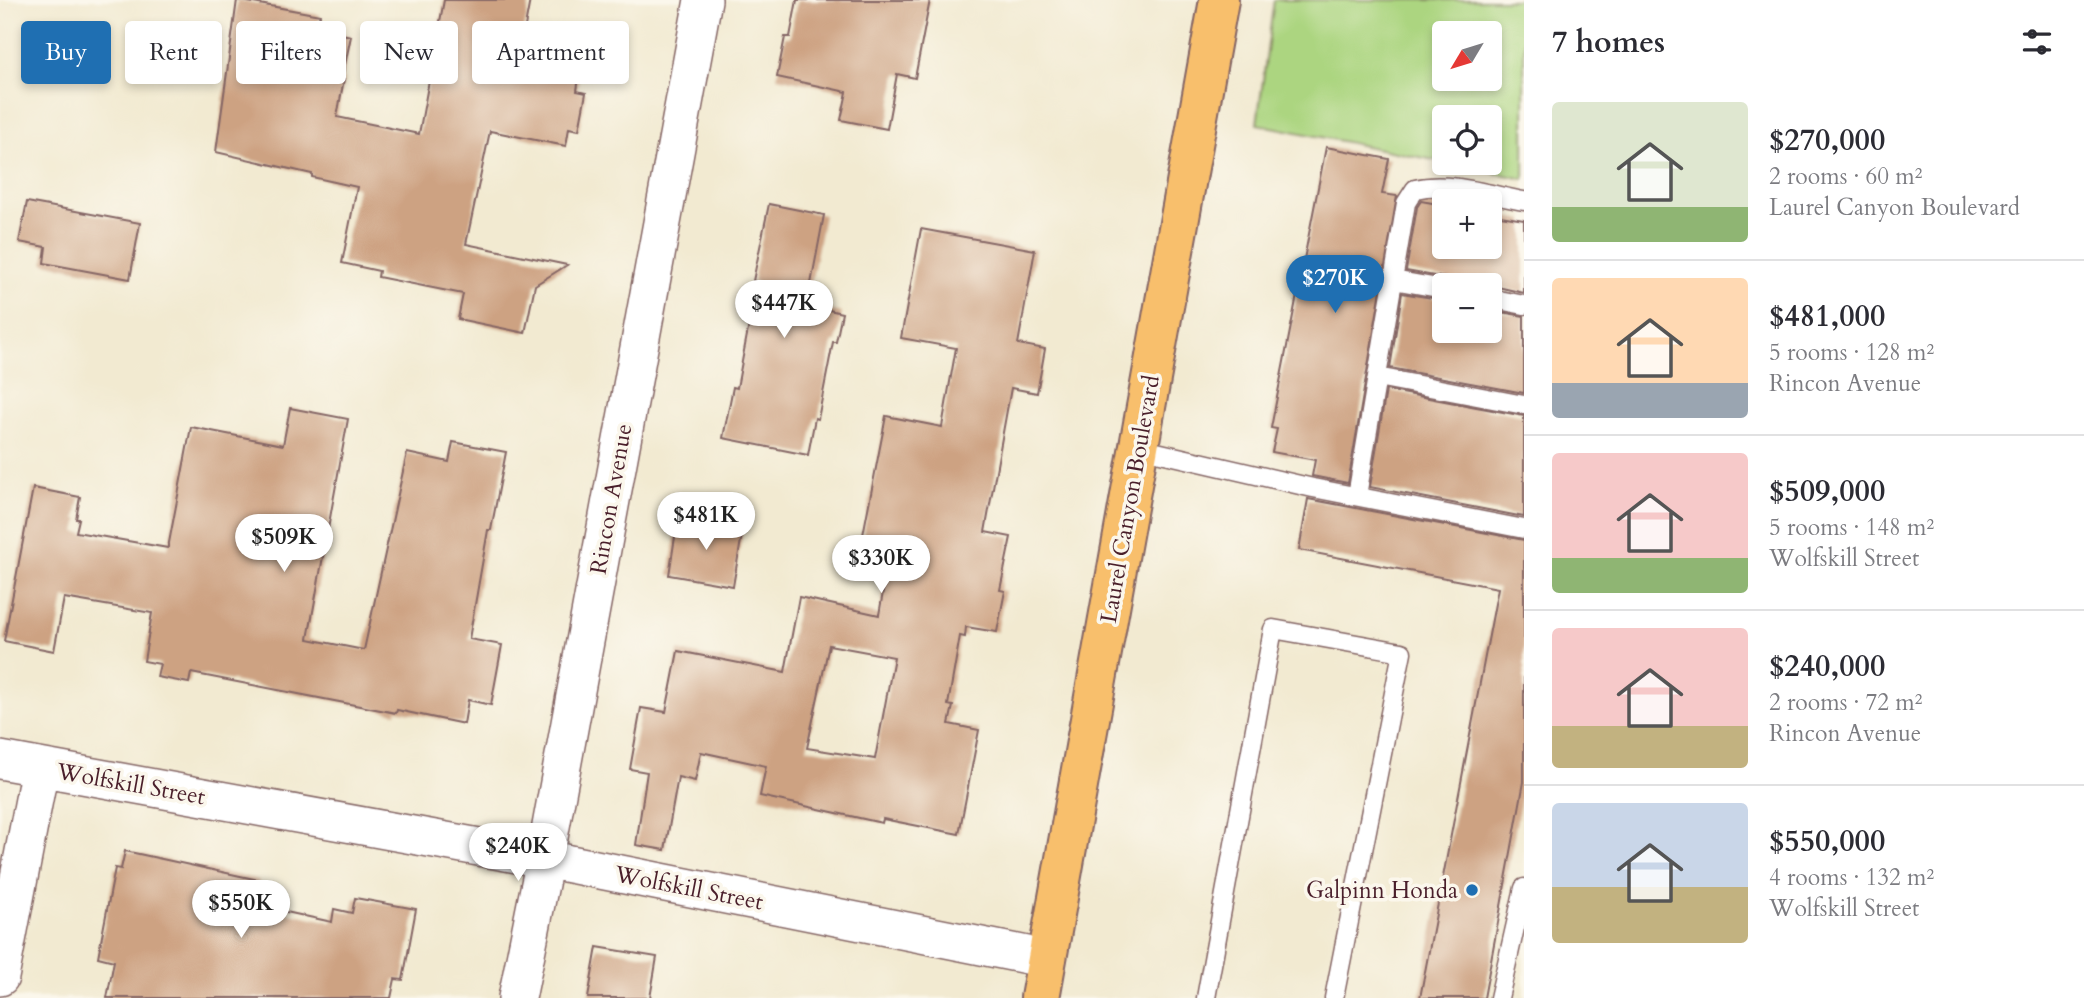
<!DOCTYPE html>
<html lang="en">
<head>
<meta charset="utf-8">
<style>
	body { margin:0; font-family:Cardo,serif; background:#f7f7f7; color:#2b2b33; height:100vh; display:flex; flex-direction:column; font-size:26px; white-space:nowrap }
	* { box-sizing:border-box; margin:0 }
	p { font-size:23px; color:#7c7c81 }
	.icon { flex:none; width:38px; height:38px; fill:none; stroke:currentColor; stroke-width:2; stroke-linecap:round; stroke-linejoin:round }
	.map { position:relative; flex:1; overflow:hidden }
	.side { display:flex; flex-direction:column; background:#fff; width:560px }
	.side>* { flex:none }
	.banner { position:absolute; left:21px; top:21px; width:665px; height:63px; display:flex; gap:14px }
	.needle { width:46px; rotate:232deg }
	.buttons { position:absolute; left:1432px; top:21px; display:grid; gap:14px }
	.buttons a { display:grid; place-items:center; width:70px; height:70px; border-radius:7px; background:#fff; box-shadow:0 4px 10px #0003; font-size:35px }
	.price { position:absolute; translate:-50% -60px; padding:0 16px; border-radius:24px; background:#fff; color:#222; font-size:23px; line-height:46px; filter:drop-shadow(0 2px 4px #0008) }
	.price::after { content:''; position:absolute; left:50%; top:42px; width:21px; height:16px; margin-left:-10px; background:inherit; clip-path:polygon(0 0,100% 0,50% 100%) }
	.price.on { background:#1f6fb2; color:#fff }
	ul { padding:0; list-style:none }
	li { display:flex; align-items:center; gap:21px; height:175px; padding:0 28px }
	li+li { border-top:2px solid #e1e1e2 }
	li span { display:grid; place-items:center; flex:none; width:196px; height:140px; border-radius:7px; color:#555 }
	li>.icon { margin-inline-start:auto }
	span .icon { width:84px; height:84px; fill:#fffc; stroke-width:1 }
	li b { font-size:30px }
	h2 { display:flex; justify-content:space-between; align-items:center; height:84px; padding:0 28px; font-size:30px }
	.pill { padding:0 24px; border-radius:7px; background:#fff; box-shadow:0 4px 10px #0003; font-size:24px; line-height:63px }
	.pill.on { background:#1f6fb2; color:#fff }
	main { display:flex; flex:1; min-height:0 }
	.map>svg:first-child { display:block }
</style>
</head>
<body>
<main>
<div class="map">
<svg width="1524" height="998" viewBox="0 0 1524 998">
	<rect width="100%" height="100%" fill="#fbf7ec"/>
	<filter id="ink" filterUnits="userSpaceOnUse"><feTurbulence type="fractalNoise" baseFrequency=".0143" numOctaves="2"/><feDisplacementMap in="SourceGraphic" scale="14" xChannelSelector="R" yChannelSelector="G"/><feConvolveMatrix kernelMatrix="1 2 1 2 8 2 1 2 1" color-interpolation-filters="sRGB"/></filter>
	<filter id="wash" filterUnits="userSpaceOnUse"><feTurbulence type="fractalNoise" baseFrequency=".00686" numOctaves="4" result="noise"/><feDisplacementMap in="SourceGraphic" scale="28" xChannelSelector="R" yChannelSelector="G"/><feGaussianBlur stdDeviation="1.57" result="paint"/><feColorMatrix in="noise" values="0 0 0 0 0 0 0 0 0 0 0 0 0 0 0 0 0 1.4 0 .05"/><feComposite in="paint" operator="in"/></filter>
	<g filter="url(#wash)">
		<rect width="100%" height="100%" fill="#f2ead1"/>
		<path fill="#acd580" stroke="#7b7a56" stroke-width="2" fill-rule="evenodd" d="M 1274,0 L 1524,0 L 1524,179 L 1447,163 L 1489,163 L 1489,117 L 1444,117 L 1444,162 L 1257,124 ZM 1444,33 L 1489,33 L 1489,79 L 1444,79 Z"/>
		<g id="blocks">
			<path fill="#cda282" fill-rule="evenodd" d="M 237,0 L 320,15 L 318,29 L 351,36 L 342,79 L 344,79 L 337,117 L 419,134 L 444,0 L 530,0 L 519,58 L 580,70 L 577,91 L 586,93 L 579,130 L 569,128 L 566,146 L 490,131 L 466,244 L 567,265 L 535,285 L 525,333 L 458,319 L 463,294 L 378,277 L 379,271 L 342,263 L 357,187 L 312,177 L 312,174 L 216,152 Z
				M 797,0 L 930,0 L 915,78 L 897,74 L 887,129 L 841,120 L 847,92 L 777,77 L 785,37 L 790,37 Z
				M 1326,147 L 1389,159 L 1382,194 L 1397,196 L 1348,483 L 1312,476 L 1315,460 L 1272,452 L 1277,429 L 1271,428 Z
				M 1421,201 L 1444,205 L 1444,247 L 1489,247 L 1489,214 L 1524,220 L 1524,293 L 1489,285 L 1455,285 L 1446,278 L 1406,271 L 1417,207 Z
				M 27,202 L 140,223 L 130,279 L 44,263 L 46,247 L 19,242 Z
				M 769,204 L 824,215 L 807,305 L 842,313 L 836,342 L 833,342 L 818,419 L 815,418 L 808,455 L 723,438 L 733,387 L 737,388 L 757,282 L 753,281 Z
				M 921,229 L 1035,250 L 1018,344 L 1045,349 L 1037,393 L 1011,388 L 985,532 L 1011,537 L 1000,590 L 1005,591 L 997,632 L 966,627 L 965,637 L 960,636 L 948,705 L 953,706 L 949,724 L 979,730 L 959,834 L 883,819 L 882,823 L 760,796 L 766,766 L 701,752 L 695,781 L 678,777 L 665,850 L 636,845 L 647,772 L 630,769 L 641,708 L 666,712 L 678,651 L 785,672 L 799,597 L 879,615 L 892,541 L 863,535 L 886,416 L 942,427 L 956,348 L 901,338 ZM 829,645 L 894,657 L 875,759 L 807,748 Z
				M 1402,293 L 1444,300 L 1444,331 L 1489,331 L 1489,310 L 1524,316 L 1524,393 L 1390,368 Z
				M 1386,390 L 1524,416 L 1524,517 L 1370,487 Z
				M 290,408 L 348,419 L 308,639 L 364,650 L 407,453 L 449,462 L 453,442 L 506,452 L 491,530 L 488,530 L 469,639 L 502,645 L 491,705 L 468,700 L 464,724 L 397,710 L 396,713 L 191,673 L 189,683 L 157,677 L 160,664 L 144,661 L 152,613 L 64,598 L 54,651 L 4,641 L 33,488 L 80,497 L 76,519 L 79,519 L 76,532 L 168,548 L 191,427 L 283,445 Z
				M 1308,499 L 1524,540 L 1524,782 L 1484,998 L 1420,998 L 1498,588 L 1299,550 Z
				M 678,518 L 743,529 L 733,586 L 669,575 Z
				M 125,851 L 259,880 L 254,905 L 332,922 L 334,909 L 352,913 L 355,898 L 416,909 L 403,980 L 395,979 L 391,998 L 107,998 L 114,961 L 98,957 L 115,868 L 121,869 Z
				M 597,947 L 657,957 L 650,998 L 588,998 Z"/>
		</g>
	</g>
	<g filter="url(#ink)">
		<use href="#blocks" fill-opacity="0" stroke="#856665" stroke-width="2"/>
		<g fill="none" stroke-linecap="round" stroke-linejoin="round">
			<g stroke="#856665" stroke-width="21">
				<path id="service" d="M 1393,280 L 1444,289
					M 1489,298 L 1524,305
					M 1377,377 L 1524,405
					M 1139,448 L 1313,488 L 1524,529
					M 1357,496 L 1406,203 L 1415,189 C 1450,181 1490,195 1524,201
					M 1206,998 L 1273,629 L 1402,652 L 1334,998
					M 1499,998 L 1524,888"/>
			</g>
			<g stroke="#856665" stroke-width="40">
				<path id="minor" d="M 0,760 L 545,859 L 1047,959
					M 0,977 L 40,768
					M 517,998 L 545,859 L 703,0"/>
			</g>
			<g stroke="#856665" stroke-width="42">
				<path id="primary" d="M 1040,998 L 1219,0"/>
			</g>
			<use href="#service" stroke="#fff" stroke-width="18"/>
			<use href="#minor" stroke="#fff" stroke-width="37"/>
			<use href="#primary" stroke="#f8bf6c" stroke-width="38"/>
		</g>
	</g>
	<circle fill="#1f6fb2" stroke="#fbf7ec" stroke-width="2.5" cx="1472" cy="890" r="7"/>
	<g text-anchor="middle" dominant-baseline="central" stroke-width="7" stroke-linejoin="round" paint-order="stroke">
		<g font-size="23" fill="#4a1f2b" stroke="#fbf7ec">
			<text transform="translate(611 499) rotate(-80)">Rincon Avenue</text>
			<text transform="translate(1130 499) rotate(-80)">Laurel Canyon Boulevard</text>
			<text transform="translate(131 784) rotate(10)">Wolfskill Street</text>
			<text transform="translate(689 888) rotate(11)">Wolfskill Street</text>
		</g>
		<g font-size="23" fill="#4a1f2b" stroke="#fbf7ec" text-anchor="end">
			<text x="1458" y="890">Galpinn Honda</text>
		</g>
	</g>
</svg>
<div class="buttons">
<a><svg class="needle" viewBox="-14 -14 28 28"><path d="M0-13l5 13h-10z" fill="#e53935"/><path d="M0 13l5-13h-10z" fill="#7c7c81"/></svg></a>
<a><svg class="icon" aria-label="locate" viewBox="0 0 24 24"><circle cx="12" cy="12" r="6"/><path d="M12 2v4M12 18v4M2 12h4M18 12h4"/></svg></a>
<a>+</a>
<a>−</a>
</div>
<b class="price on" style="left:1335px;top:315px">$270K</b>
<b class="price" style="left:784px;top:340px">$447K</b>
<b class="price" style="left:706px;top:552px">$481K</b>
<b class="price" style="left:284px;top:574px">$509K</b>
<b class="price" style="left:881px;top:595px">$330K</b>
<b class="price" style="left:518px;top:883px">$240K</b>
<b class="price" style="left:241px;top:940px">$550K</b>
<div class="banner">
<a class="pill on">Buy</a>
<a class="pill">Rent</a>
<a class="pill">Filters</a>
<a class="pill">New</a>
<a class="pill">Apartment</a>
</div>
</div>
<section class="side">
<h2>7 homes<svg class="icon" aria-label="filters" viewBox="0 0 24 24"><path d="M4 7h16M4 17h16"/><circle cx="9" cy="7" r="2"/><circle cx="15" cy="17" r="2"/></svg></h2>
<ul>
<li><span style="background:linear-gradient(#dfe7d0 75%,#8fb573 0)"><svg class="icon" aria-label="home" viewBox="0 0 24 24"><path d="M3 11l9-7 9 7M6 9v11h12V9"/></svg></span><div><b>$270,000</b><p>2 rooms · 60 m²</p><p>Laurel Canyon Boulevard</p></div></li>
<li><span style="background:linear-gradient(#ffd9b3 75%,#9aa5b1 0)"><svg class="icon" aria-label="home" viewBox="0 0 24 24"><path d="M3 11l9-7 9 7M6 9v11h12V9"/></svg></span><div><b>$481,000</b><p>5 rooms · 128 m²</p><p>Rincon Avenue</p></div></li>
<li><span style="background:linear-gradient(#f6c9c9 75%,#8fb573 0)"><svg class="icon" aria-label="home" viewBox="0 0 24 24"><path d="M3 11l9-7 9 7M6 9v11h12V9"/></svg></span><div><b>$509,000</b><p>5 rooms · 148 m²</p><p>Wolfskill Street</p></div></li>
<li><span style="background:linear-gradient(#f6c9c9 70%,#c2b280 0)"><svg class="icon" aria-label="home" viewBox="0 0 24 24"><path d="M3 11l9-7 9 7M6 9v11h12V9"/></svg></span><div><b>$240,000</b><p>2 rooms · 72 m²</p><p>Rincon Avenue</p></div></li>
<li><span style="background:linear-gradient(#c9d6e8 60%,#c2b280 0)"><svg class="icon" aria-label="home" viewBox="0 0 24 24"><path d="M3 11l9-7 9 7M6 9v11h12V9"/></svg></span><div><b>$550,000</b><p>4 rooms · 132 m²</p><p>Wolfskill Street</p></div></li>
</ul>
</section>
</main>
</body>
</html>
